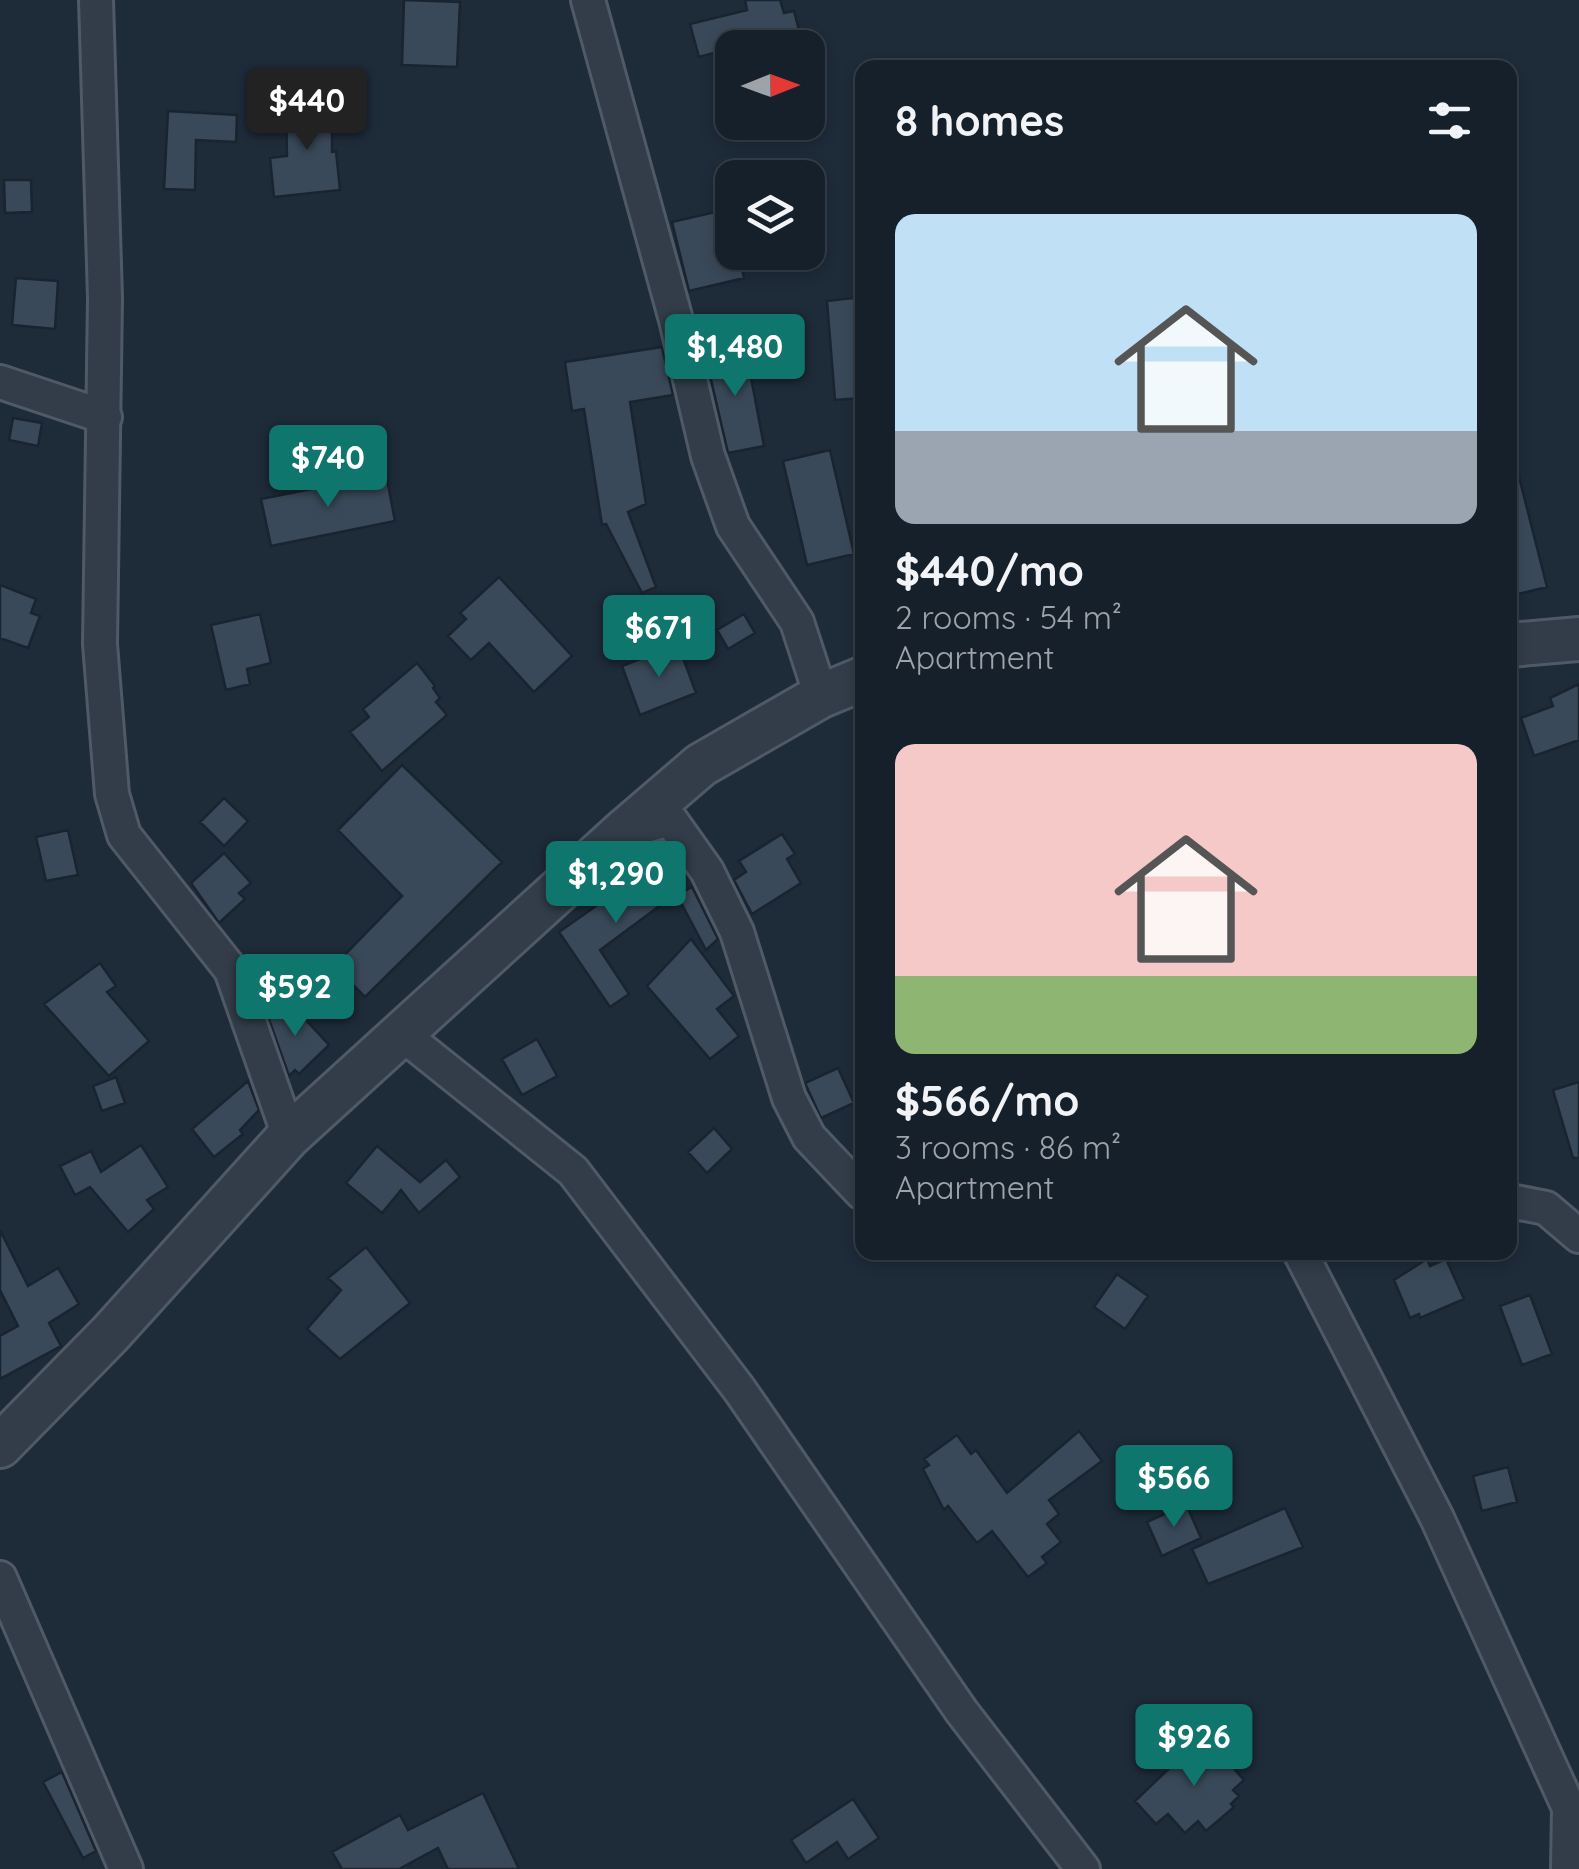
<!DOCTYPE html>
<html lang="en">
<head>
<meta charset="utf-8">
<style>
	body { margin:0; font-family:Quicksand,sans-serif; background:#232d37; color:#f1f3f6; height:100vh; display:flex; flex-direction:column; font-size:38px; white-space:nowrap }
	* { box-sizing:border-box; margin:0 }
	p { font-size:32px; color:#9ea3a9 }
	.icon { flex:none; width:55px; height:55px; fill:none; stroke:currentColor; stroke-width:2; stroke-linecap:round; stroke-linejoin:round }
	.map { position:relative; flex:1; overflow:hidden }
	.details { position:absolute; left:855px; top:60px; width:662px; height:1200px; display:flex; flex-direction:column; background:#16202b; border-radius:20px; box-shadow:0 5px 15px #0003,0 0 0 2px #353e47 }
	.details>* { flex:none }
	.needle { width:65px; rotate:89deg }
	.tools { position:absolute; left:715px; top:30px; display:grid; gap:20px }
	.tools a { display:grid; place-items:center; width:110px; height:110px; border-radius:20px; background:#16202b; box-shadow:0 5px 15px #0003,0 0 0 2px #353e47; font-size:50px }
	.price { position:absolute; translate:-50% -85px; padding:0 22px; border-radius:10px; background:#0f766e; color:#fff; font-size:32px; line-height:65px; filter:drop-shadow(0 2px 5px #0008) }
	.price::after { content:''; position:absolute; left:50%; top:60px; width:30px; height:22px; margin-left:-15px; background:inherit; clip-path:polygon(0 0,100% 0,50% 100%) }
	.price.on { background:#222; color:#fff }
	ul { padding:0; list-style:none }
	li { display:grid; align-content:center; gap:20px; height:530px; padding:0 40px }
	li span { display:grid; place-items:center; height:310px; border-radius:20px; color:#555 }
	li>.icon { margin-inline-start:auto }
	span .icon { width:180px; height:180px; fill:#fffc; stroke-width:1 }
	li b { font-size:42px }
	h2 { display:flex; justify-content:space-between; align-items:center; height:120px; padding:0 40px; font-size:42px }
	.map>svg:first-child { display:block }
</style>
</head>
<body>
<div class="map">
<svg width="1579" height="1869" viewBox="0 0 1579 1869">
	<rect width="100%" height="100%" fill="#1e2b39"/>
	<path fill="#3a4959" stroke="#1a2430" stroke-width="2.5" d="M 404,0 L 460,2 L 457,67 L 402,65 Z
		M 745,0 L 780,0 L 784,13 L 794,11 L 800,34 L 789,37 L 792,47 L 732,48 L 699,57 L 690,24 L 747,10 Z
		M 286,105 L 332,105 L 332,152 L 336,151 L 340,190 L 274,197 L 270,158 L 287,156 Z
		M 168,111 L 237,115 L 236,142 L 196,140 L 195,190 L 164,189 Z
		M 4,180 L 31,180 L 32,212 L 5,213 Z
		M 728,209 L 732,252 L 738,252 L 744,278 L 689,291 L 672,222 Z
		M 16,278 L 58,281 L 55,329 L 12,325 Z
		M 862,297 L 862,398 L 835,400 L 827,301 Z
		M 745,346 L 764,446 L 728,453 L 705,354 Z
		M 662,347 L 673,395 L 630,402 L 646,504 L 628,512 L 656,587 L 642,593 L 606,524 L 602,525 L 584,409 L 572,411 L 565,362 Z
		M 13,418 L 42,423 L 38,446 L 9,440 Z
		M 830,450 L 854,554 L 807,565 L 783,461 Z
		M 1518,473 L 1547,587 L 1510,596 L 1510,474 Z
		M 386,474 L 395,521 L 271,546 L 261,499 Z
		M 499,577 L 572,656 L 534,692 L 489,643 L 471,660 L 448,636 L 466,619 L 460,613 Z
		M 0,585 L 36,599 L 31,613 L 40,616 L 28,648 L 0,638 Z
		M 260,614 L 271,663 L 247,669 L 250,684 L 226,690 L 211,625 Z
		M 744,614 L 755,633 L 728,649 L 717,630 Z
		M 678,644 L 696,693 L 640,715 L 622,666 Z
		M 417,663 L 435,686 L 433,688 L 440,698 L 436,702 L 447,715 L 382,771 L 350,732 L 369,717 L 363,709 Z
		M 1579,684 L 1579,740 L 1534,756 L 1521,718 L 1553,706 L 1550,698 Z
		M 402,765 L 502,862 L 365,997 L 334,966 L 402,896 L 338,830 Z
		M 224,798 L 248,821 L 224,846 L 200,822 Z
		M 68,830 L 78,875 L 46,881 L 36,837 Z
		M 782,834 L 795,854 L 787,859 L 801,883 L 752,914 L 734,880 L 746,872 L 739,861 Z
		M 224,853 L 251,883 L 239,893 L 245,899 L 219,923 L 191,883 Z
		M 660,861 L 681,890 L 600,950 L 629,994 L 610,1007 L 559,932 Z
		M 692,887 L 718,939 L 706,950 L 677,895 Z
		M 691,939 L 734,996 L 717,1009 L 739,1036 L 710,1059 L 647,986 Z
		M 100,963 L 116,986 L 107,992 L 149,1041 L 109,1076 L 44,1004 Z
		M 275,1001 L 299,1023 L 304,1018 L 329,1045 L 299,1074 L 295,1070 L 289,1076 L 266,1011 Z
		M 537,1039 L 557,1076 L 522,1095 L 502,1059 Z
		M 838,1068 L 854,1103 L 821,1118 L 805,1083 Z
		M 116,1077 L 125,1103 L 102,1111 L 93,1086 Z
		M 248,1081 L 259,1110 L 240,1130 L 243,1134 L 214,1157 L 192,1129 Z
		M 1579,1082 L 1579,1158 L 1573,1158 L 1553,1090 Z
		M 714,1128 L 732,1149 L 707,1173 L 688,1152 Z
		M 141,1145 L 168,1187 L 147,1200 L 154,1209 L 128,1232 L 90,1187 L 75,1195 L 60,1166 L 91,1151 L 101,1172 Z
		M 377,1146 L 420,1182 L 446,1160 L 460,1177 L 419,1213 L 401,1190 L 382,1213 L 346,1183 Z
		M 0,1230 L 28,1286 L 58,1268 L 79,1304 L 49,1323 L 61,1346 L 0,1379 L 0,1336 L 18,1326 L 0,1290 Z
		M 366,1247 L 410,1303 L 340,1359 L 307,1329 L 341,1290 L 328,1278 Z
		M 1427,1259 L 1430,1266 L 1446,1259 L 1464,1299 L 1420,1318 L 1419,1314 L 1410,1318 L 1394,1280 Z
		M 1117,1274 L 1148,1296 L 1125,1329 L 1094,1307 Z
		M 1530,1295 L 1552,1354 L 1522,1365 L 1500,1306 Z
		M 1079,1431 L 1102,1461 L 1049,1500 L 1059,1514 L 1047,1524 L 1061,1542 L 1042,1557 L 1047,1563 L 1028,1577 L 992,1531 L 977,1543 L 948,1506 L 944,1510 L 923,1469 L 929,1465 L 924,1459 L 957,1435 L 971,1454 L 976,1450 L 1007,1493 Z
		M 1508,1467 L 1517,1502 L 1482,1511 L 1473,1476 Z
		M 1186,1504 L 1201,1538 L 1162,1556 L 1147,1522 Z
		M 1285,1508 L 1303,1547 L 1208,1584 L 1192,1549 Z
		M 1204,1735 L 1244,1780 L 1233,1790 L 1239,1796 L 1231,1804 L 1234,1807 L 1206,1831 L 1198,1821 L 1185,1833 L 1168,1814 L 1156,1824 L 1135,1801 Z
		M 62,1772 L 96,1851 L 83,1858 L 43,1782 Z
		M 483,1793 L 519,1869 L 448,1869 L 438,1848 L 399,1869 L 342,1869 L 332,1852 L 400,1815 L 408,1830 Z
		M 853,1799 L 879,1838 L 848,1859 L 837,1842 L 806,1863 L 791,1840 Z"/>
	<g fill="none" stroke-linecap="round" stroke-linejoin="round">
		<g stroke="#505a67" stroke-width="38">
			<path id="minor" d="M 96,0 L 105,298 L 100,644 L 112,794 L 124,835 L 231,970 L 289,1136
				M 588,0 L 676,320 L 708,456 L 733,526 L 797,622 L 821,696
				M 0,382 L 105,417
				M 627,831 L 670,819 L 707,871 L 737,932 L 789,1098 L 809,1137 L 862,1193
				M 402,1034 L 573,1171 L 739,1389 L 962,1712 L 1083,1869
				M 1510,1201 L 1546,1208 L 1579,1236
				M 1300,1252 L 1437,1518 L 1569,1808 L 1568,1869
				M 0,1578 L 126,1869"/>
		</g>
		<g stroke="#505a67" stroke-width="48">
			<path id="tertiary" d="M 1510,645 L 1579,639
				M 0,1446 L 110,1334 L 289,1136 L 623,832 L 701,765 L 821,696 L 862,679"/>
		</g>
		<use href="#minor" stroke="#323d49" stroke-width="32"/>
		<use href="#tertiary" stroke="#323d49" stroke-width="42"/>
	</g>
</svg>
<div class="tools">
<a><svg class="needle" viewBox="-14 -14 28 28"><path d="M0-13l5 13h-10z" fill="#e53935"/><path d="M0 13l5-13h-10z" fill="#9ea3a9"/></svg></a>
<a><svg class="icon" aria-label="layers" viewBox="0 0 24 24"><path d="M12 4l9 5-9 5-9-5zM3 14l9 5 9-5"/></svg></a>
</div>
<b class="price on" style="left:307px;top:153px">$440</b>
<b class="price" style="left:735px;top:399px">$1,480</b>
<b class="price" style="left:328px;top:510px">$740</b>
<b class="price" style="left:659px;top:680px">$671</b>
<b class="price" style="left:616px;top:926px">$1,290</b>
<b class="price" style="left:295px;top:1039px">$592</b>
<b class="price" style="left:1174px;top:1530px">$566</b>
<b class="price" style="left:1194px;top:1789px">$926</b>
<section class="details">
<h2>8 homes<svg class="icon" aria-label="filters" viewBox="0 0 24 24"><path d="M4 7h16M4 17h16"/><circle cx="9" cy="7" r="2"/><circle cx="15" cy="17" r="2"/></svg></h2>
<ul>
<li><span style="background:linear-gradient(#bfe0f5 70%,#9aa5b1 0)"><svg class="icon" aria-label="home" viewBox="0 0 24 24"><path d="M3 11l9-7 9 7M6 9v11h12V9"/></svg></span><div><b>$440/mo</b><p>2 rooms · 54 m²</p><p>Apartment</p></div></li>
<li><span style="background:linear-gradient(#f6c9c9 75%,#8fb573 0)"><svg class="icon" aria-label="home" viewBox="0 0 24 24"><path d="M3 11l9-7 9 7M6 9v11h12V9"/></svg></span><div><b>$566/mo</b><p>3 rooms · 86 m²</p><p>Apartment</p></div></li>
</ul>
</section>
</div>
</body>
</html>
